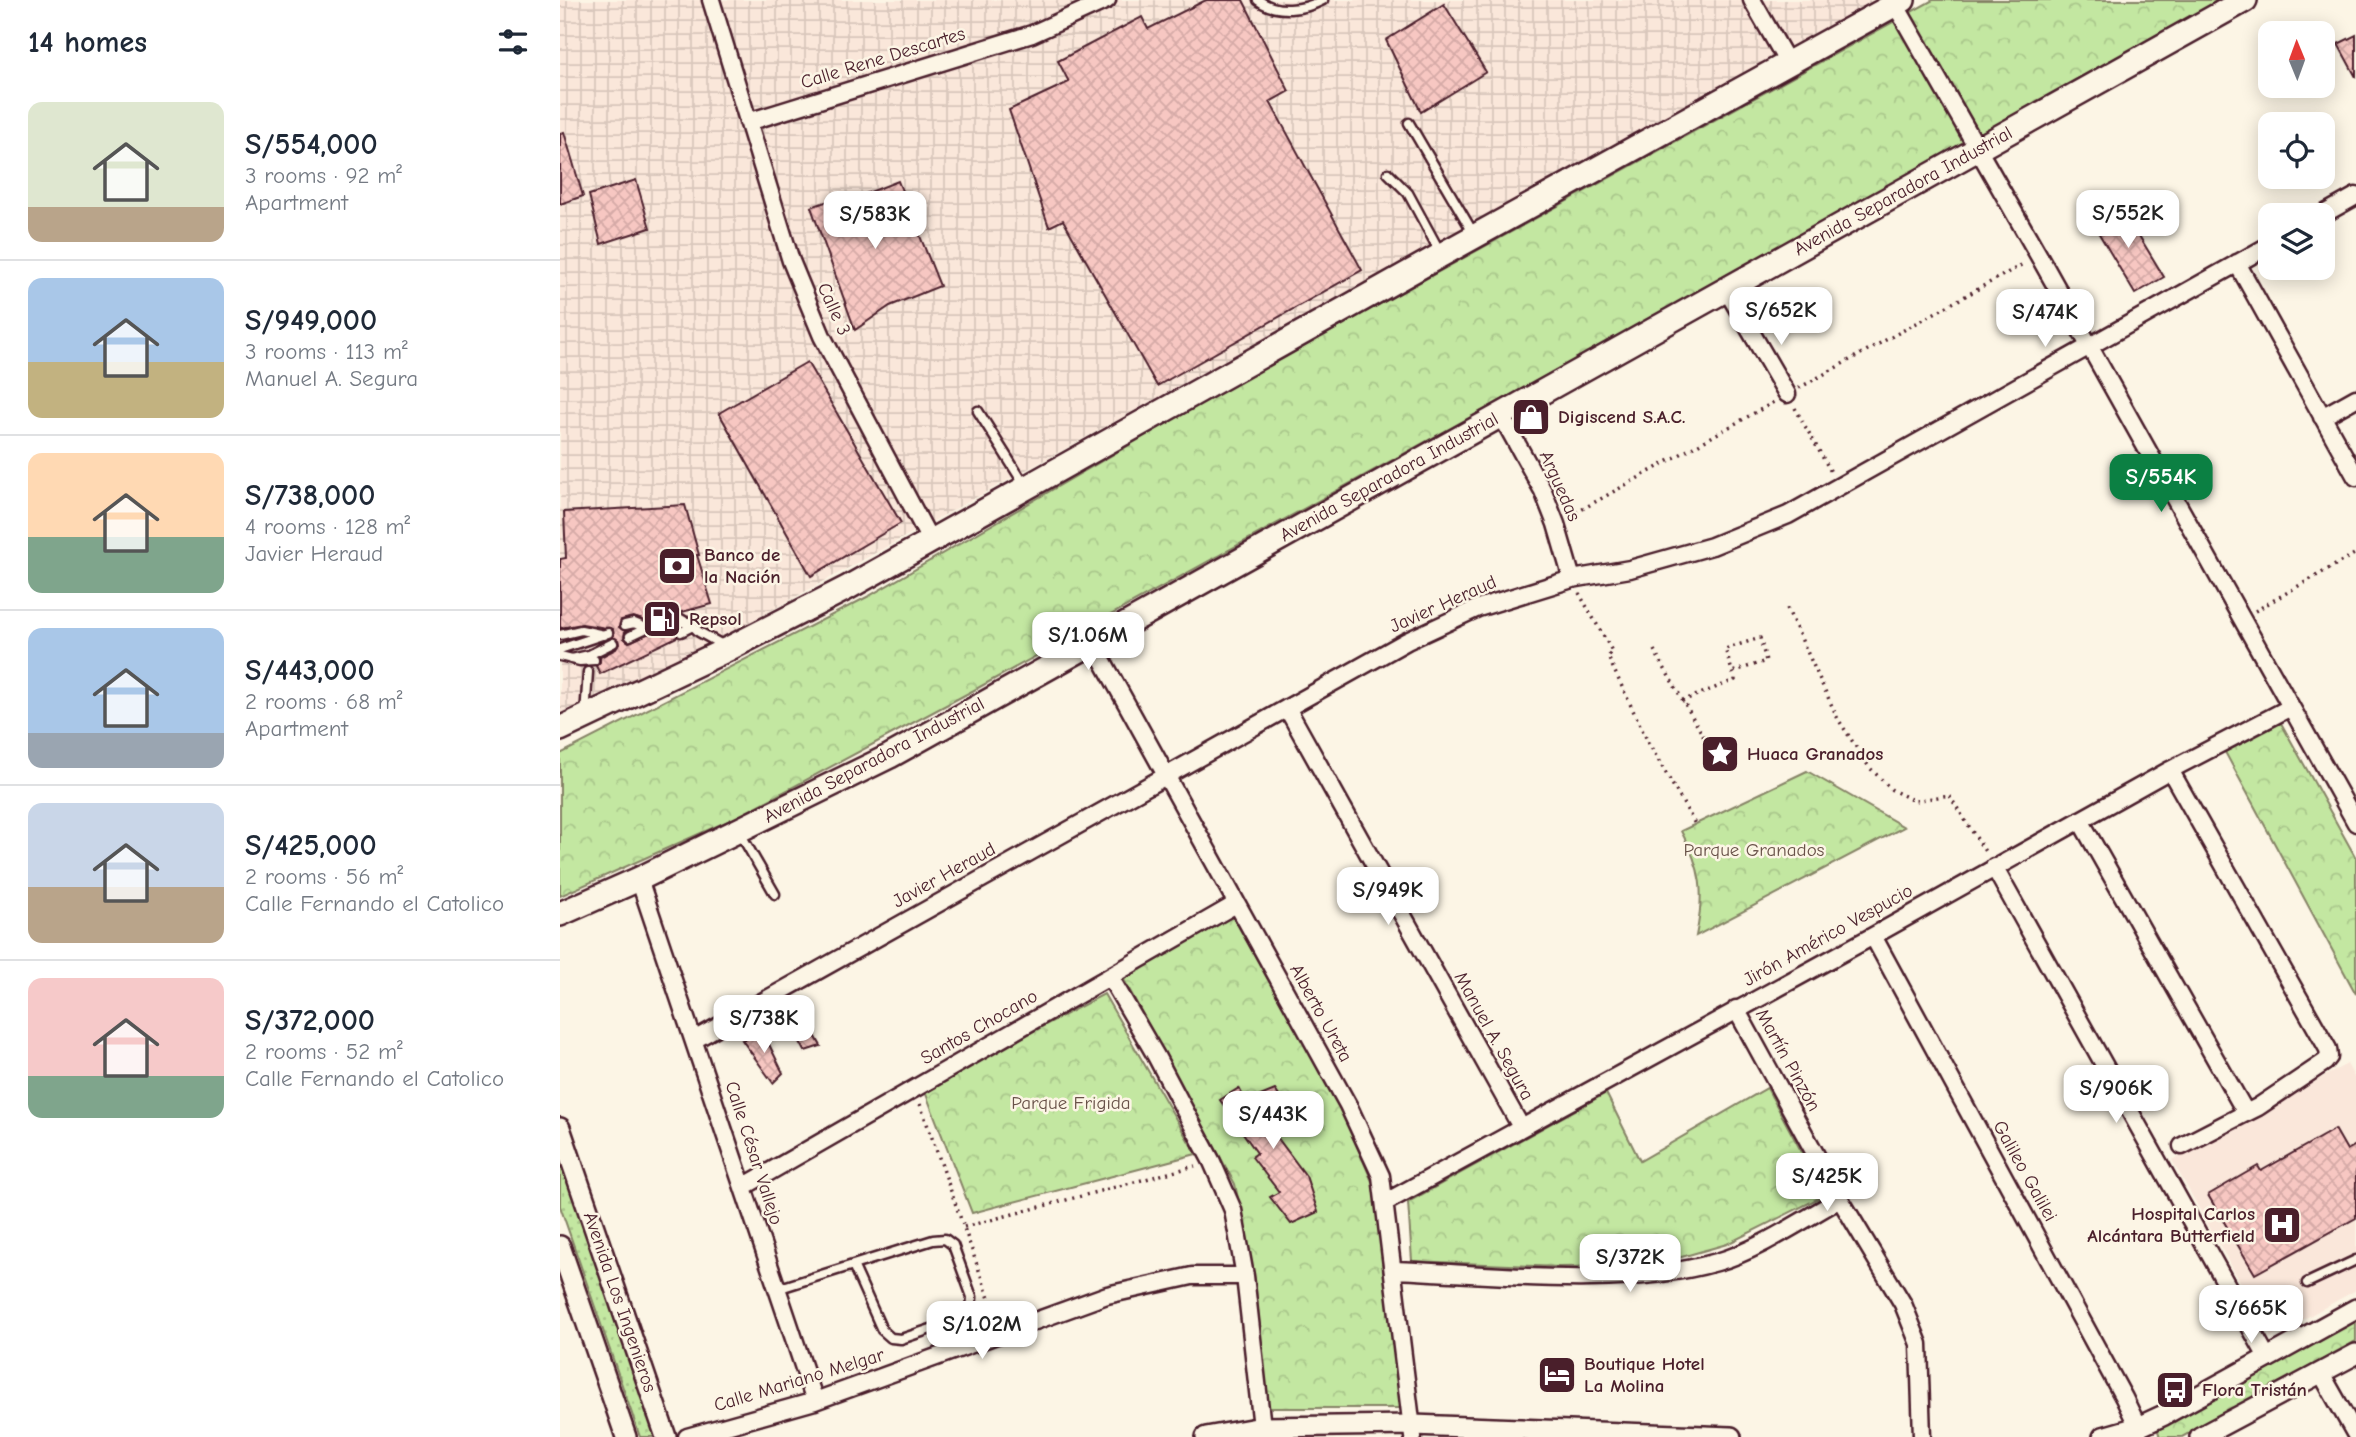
<!DOCTYPE html>
<html lang="en">
<head>
<meta charset="utf-8">
<style>
	body { margin:0; font-family:"Comic Neue",sans-serif; background:#f2f2f3; color:#1f2937; height:100vh; display:flex; flex-direction:column; font-size:26px; white-space:nowrap }
	* { box-sizing:border-box; margin:0 }
	p { font-size:23px; color:#747a83 }
	.icon { flex:none; width:38px; height:38px; fill:none; stroke:currentColor; stroke-width:2; stroke-linecap:round; stroke-linejoin:round }
	.map { position:relative; flex:1; overflow:hidden }
	.side { display:flex; flex-direction:column; background:#fff; width:560px }
	.side>* { flex:none }
	.needle { width:46px; rotate:359deg }
	.tools { position:absolute; left:1698px; top:21px; display:grid; gap:14px }
	.tools a { display:grid; place-items:center; width:77px; height:77px; border-radius:14px; background:#fff; box-shadow:0 4px 18px #0003; font-size:35px }
	.price { position:absolute; translate:-50% -60px; padding:0 16px; border-radius:14px; background:#fff; color:#222; font-size:23px; line-height:46px; filter:drop-shadow(0 2px 4px #0008) }
	.price::after { content:''; position:absolute; left:50%; top:42px; width:21px; height:16px; margin-left:-10px; background:inherit; clip-path:polygon(0 0,100% 0,50% 100%) }
	.price.on { background:#0b8043; color:#fff }
	ul { padding:0; list-style:none }
	li { display:flex; align-items:center; gap:21px; height:175px; padding:0 28px }
	li+li { border-top:2px solid #e0e1e3 }
	li span { display:grid; place-items:center; flex:none; width:196px; height:140px; border-radius:14px; color:#555 }
	li>.icon { margin-inline-start:auto }
	span .icon { width:84px; height:84px; fill:#fffc; stroke-width:1 }
	li b { font-size:30px }
	h2 { display:flex; justify-content:space-between; align-items:center; height:84px; padding:0 28px; font-size:30px }
	main { display:flex; flex:1; min-height:0 }
	.map>svg:first-child { display:block }
</style>
</head>
<body>
<main>
<section class="side">
<h2>14 homes<svg class="icon" aria-label="filters" viewBox="0 0 24 24"><path d="M4 7h16M4 17h16"/><circle cx="9" cy="7" r="2"/><circle cx="15" cy="17" r="2"/></svg></h2>
<ul>
<li><span style="background:linear-gradient(#dfe7d0 75%,#b9a48a 0)"><svg class="icon" aria-label="home" viewBox="0 0 24 24"><path d="M3 11l9-7 9 7M6 9v11h12V9"/></svg></span><div><b>S/554,000</b><p>3 rooms · 92 m²</p><p>Apartment</p></div></li>
<li><span style="background:linear-gradient(#a9c7e8 60%,#c2b280 0)"><svg class="icon" aria-label="home" viewBox="0 0 24 24"><path d="M3 11l9-7 9 7M6 9v11h12V9"/></svg></span><div><b>S/949,000</b><p>3 rooms · 113 m²</p><p>Manuel A. Segura</p></div></li>
<li><span style="background:linear-gradient(#ffd9b3 60%,#7fa58c 0)"><svg class="icon" aria-label="home" viewBox="0 0 24 24"><path d="M3 11l9-7 9 7M6 9v11h12V9"/></svg></span><div><b>S/738,000</b><p>4 rooms · 128 m²</p><p>Javier Heraud</p></div></li>
<li><span style="background:linear-gradient(#a9c7e8 75%,#9aa5b1 0)"><svg class="icon" aria-label="home" viewBox="0 0 24 24"><path d="M3 11l9-7 9 7M6 9v11h12V9"/></svg></span><div><b>S/443,000</b><p>2 rooms · 68 m²</p><p>Apartment</p></div></li>
<li><span style="background:linear-gradient(#c9d6e8 60%,#b9a48a 0)"><svg class="icon" aria-label="home" viewBox="0 0 24 24"><path d="M3 11l9-7 9 7M6 9v11h12V9"/></svg></span><div><b>S/425,000</b><p>2 rooms · 56 m²</p><p>Calle Fernando el Catolico</p></div></li>
<li><span style="background:linear-gradient(#f6c9c9 70%,#7fa58c 0)"><svg class="icon" aria-label="home" viewBox="0 0 24 24"><path d="M3 11l9-7 9 7M6 9v11h12V9"/></svg></span><div><b>S/372,000</b><p>2 rooms · 52 m²</p><p>Calle Fernando el Catolico</p></div></li>
</ul>
</section>
<div class="map">
<svg width="1796" height="1437" viewBox="0 0 1796 1437">
	<defs>
		<pattern id="industrial-grid" width="8" height="8" patternUnits="userSpaceOnUse" patternTransform="scale(1.75)"><rect width="8" height="8" fill="#fae7da"/><path d="M0 4h8M4 0v8" fill="none" stroke="#d8c6bb"/></pattern>
		<pattern id="grass-dots" width="8" height="8" patternUnits="userSpaceOnUse" patternTransform="scale(1.75)"><rect width="8" height="8" fill="#c3e7a1"/><path d="M2 2h.1M6 6h.1" fill="none" stroke="#a9c68b" stroke-width="1.8" stroke-linecap="round"/></pattern>
		<pattern id="park-crowns" width="20" height="18" patternUnits="userSpaceOnUse" patternTransform="scale(1.75)"><rect width="20" height="18" fill="#c3e7a1"/><path d="M2 6a3 3 0 1 1 6 0M12 15a3 3 0 1 1 6 0" fill="none" stroke="#a9c68b"/></pattern>
		<pattern id="building-cross-hatch" width="8" height="8" patternUnits="userSpaceOnUse" patternTransform="scale(1.75)"><rect width="8" height="8" fill="#f7c7c2"/><path d="M0 0l8 8M0 8l8-8" fill="none" stroke="#d5aaa7"/></pattern>
	</defs>
	<rect width="100%" height="100%" fill="#fcf5e5"/>
	<filter id="ink" filterUnits="userSpaceOnUse"><feTurbulence type="fractalNoise" baseFrequency=".0143" numOctaves="2"/><feDisplacementMap in="SourceGraphic" scale="14" xChannelSelector="R" yChannelSelector="G"/><feConvolveMatrix kernelMatrix="1 2 1 2 8 2 1 2 1" color-interpolation-filters="sRGB"/></filter>
	<g filter="url(#ink)">
		<path fill="#fae7da" d="M 1787,1064 L 1796,1080 L 1796,1290 L 1711,1337 L 1612,1160 Z"/>
		<path fill="url(#industrial-grid)" d="M 0,0 L 1321,0 L 66,690 L 0,721 Z"/>
		<path fill="url(#grass-dots)" stroke="#868366" stroke-width="2" d="M 0,1157 L 95,1437 L 80,1437 L 0,1206 Z"/>
		<path fill="url(#park-crowns)" stroke="#868366" stroke-width="2" d="M 1373,0 L 1663,0 L 1178,270 L 416,689 L 177,817 L 0,896 L 0,754 L 309,596 L 678,382 Z
			M 1721,723 L 1796,858 L 1796,994 L 1665,752 Z
			M 1247,771 L 1344,827 L 1136,936 C 1145,893 1142,869 1121,831 Z
			M 672,915 L 780,1106 L 814,1186 L 842,1408 L 708,1408 L 695,1280 L 675,1184 L 563,978 Z
			M 544,994 L 636,1154 L 412,1213 L 364,1089 Z
			M 1207,1088 L 1265,1195 L 1167,1244 L 1104,1262 L 1068,1266 L 999,1267 L 852,1261 L 848,1202 L 1046,1093 L 1080,1161 Z
			M 1796,1320 L 1796,1341 L 1622,1437 L 1600,1437 L 1597,1428 Z"/>
		<path fill="url(#building-cross-hatch)" stroke="#4a1f2b" stroke-width="2" d="M 646,0 L 683,0 L 729,91 L 710,102 L 802,270 L 597,386 L 503,220 L 489,227 L 449,110 L 509,82 L 498,61 L 582,17 L 588,29 Z
			M 884,4 L 926,72 L 861,112 L 826,40 Z
			M 1796,35 L 1796,77 L 1778,44 Z
			M 4,132 L 23,196 L 0,204 L 0,133 Z
			M 76,180 L 90,228 L 41,244 L 29,195 Z
			M 338,181 L 380,286 L 330,306 L 295,330 L 251,207 L 288,194 L 290,200 Z
			M 1561,206 L 1604,277 L 1575,294 L 1532,222 Z
			M 247,362 L 341,523 L 251,576 L 159,413 Z
			M 125,505 L 139,555 L 137,555 L 152,604 L 122,612 L 108,611 L 86,621 L 73,617 L 61,620 L 59,627 L 65,631 L 64,638 L 69,642 L 110,624 L 116,628 L 117,637 L 40,674 L 36,666 L 40,662 L 40,657 L 56,649 L 59,644 L 58,640 L 53,637 L 53,629 L 22,624 L 0,628 L 0,559 L 6,558 L 4,512 Z
			M 241,1011 L 261,1046 L 245,1051 L 225,1014 Z
			M 203,1032 L 223,1073 L 213,1083 L 182,1040 Z
			M 679,1088 L 686,1102 L 715,1090 L 733,1117 L 711,1129 L 746,1176 L 758,1212 L 731,1224 L 710,1197 L 719,1192 L 692,1157 L 697,1153 L 660,1100 Z
			M 1775,1129 L 1787,1150 L 1796,1145 L 1796,1218 L 1695,1274 L 1648,1195 L 1698,1166 L 1701,1171 Z"/>
		<g fill="none" stroke-linecap="round" stroke-linejoin="round">
			<g stroke="#4a1f2b" stroke-width="13">
				<path id="service" d="M 698,0 C 716,14 744,10 763,0
					M 849,123 L 915,236
					M 828,173 L 848,193 L 880,252
					M 418,411 L 464,484
					M 116,622 L 129,622 L 139,632 L 166,647
					M 65,625 L 74,623 L 86,628
					M 121,632 L 133,626
					M 0,635 L 21,630 L 44,635
					M 70,636 L 110,617 L 117,617 L 124,621
					M 0,649 L 48,633
					M 0,656 L 20,661 L 34,660
					M 12,659 L 29,655 L 53,643
					M 25,715 L 28,672
					M 180,833 L 215,894
					M 385,1239 L 393,1245 L 412,1297 L 411,1311 L 404,1318 L 341,1339 L 331,1338 L 322,1330 L 293,1265 L 373,1240 Z
					M 1747,1283 L 1796,1260
					M 217,1289 L 293,1265"/>
			</g>
			<g stroke="#4a1f2b" stroke-width="21">
				<path id="minor" d="M 151,0 L 231,261 L 262,336 L 370,540
					M 1192,0 L 1228,63
					M 1335,4 L 1479,256 L 1796,823
					M 188,122 L 472,34 L 547,0
					M 1762,215 L 1796,196
					M 1677,263 L 1796,477
					M 1166,289 L 1227,394
					M 941,415 L 983,491 L 996,524 L 1012,579
					M 1762,417 L 1796,398
					M 533,643 L 788,1105 L 821,1176 L 853,1437
					M 727,708 L 961,1127
					M 1520,820 L 1686,1113 L 1698,1107 L 1765,1062 L 1769,1057 L 1768,1049 L 1610,770
					M 1434,867 L 1708,1359
					M 79,879 L 255,1401
					M 1313,936 L 1564,1398 L 1578,1427
					M 550,977 L 596,1056 L 652,1162 L 673,1210 L 685,1276 L 702,1427
					M 1176,1009 L 1280,1199 L 1343,1304 L 1359,1344 L 1362,1437
					M 134,1040 L 847,641 L 918,608 L 1012,579 L 1070,569 L 1152,546 L 1228,515 L 1710,245
					M 1622,1146 L 1686,1113
					M 183,1187 L 676,904
					M 826,1202 L 1313,936 L 1610,770 L 1731,707
					M 834,1270 C 935,1274 1060,1290 1157,1262 C 1197,1251 1244,1219 1280,1199
					M 1761,1373 L 1796,1435
					M 127,1437 L 255,1401 L 547,1295 L 632,1276 L 685,1276"/>
			</g>
			<g stroke="#4a1f2b" stroke-width="24">
				<path id="tertiary" d="M 0,1128 L 106,1437
					M 0,1246 L 66,1437
					M 646,1437 L 702,1427 L 853,1425 L 1171,1437
					M 1543,1437 L 1578,1427 L 1604,1415 L 1796,1309
					M 1640,1437 L 1796,1354"/>
			</g>
			<g stroke="#4a1f2b" stroke-width="28">
				<path id="secondary" d="M 0,729 L 168,649 L 287,588 L 881,255 L 1343,0
					M 0,914 L 79,879 L 330,756 L 1685,0"/>
			</g>
			<path stroke="#4a1f2b" stroke-width="3.5" stroke-dasharray="2 5" stroke-linecap="butt" d="M 1239,388 L 1465,263
				M 1235,408 L 1271,472
				M 1010,516 L 1214,402
				M 1019,593 L 1052,651 L 1048,657 L 1088,742 L 1135,824
				M 1227,608 L 1278,719 L 1309,767 L 1332,790 L 1355,801 L 1389,795 L 1426,853
				M 1695,611 L 1796,553
				M 1094,650 L 1153,753
				M 1122,701 L 1175,680 L 1165,649 L 1200,638 L 1206,661 L 1172,672
				M 360,1104 L 436,1318
				M 404,1227 L 635,1166"/>
			<use href="#service" stroke="#fcf5e5" stroke-width="8"/>
			<use href="#minor" stroke="#fcf5e5" stroke-width="16"/>
			<use href="#tertiary" stroke="#fcf5e5" stroke-width="19"/>
			<use href="#secondary" stroke="#fcf5e5" stroke-width="23"/>
		</g>
	</g>
	<defs>
		<g id="shop-square" transform="scale(2.0125)"><rect x="-9" y="-9" width="18" height="18" rx="4" fill="#4a1f2b" stroke="#fcf5e5"/><path d="M-5-2.5h2.3a2.7 3.5 0 0 1 5.4 0H5L5.5 6h-11ZM-1.5-2.5h3a1.5 2.3 0 0 0-3 0Z" fill="#fff"/></g>
		<g id="bank-square" transform="scale(2.0125)"><rect x="-9" y="-9" width="18" height="18" rx="4" fill="#4a1f2b" stroke="#fcf5e5"/><path d="M-6-4H6V4H-6ZM0-2.3a2.3 2.3 0 1 0 0 4.6a2.3 2.3 0 1 0 0-4.6Z" fill="#fff"/></g>
		<g id="fuel-square" transform="scale(2.0125)"><rect x="-9" y="-9" width="18" height="18" rx="4" fill="#4a1f2b" stroke="#fcf5e5"/><path d="M-5.5-6h7V0h2V4h1.3V-2.5L3-4.5l.8-.8L6-3V5H2.5V1h-1V6h-7ZM-4.2-4.7v3.2H.2V-4.7Z" fill="#fff"/></g>
		<g id="sight-square" transform="scale(2.0125)"><rect x="-9" y="-9" width="18" height="18" rx="4" fill="#4a1f2b" stroke="#fcf5e5"/><path d="M0-6L1.8-2.2L6-1.7L2.9 1.2L3.7 5.4L0 3.3L-3.7 5.4L-2.9 1.2L-6-1.7L-1.8-2.2Z" fill="#fff"/></g>
		<g id="hospital-square" transform="scale(2.0125)"><rect x="-9" y="-9" width="18" height="18" rx="4" fill="#4a1f2b" stroke="#fcf5e5"/><path d="M-5-5h3v3.5h4V-5h3V5h-3V1.5h-4V5h-3Z" fill="#fff"/></g>
		<g id="hotel-square" transform="scale(2.0125)"><rect x="-9" y="-9" width="18" height="18" rx="4" fill="#4a1f2b" stroke="#fcf5e5"/><path d="M-6-4.5h1.5V1H6V5H4.5V3h-9V5H-6ZM-4 0a1.8 1.8 0 1 1 3.6 0ZM.5 0V-2.5h3Q6-2.5 6 0Z" fill="#fff"/></g>
		<g id="bus-square" transform="scale(2.0125)"><rect x="-9" y="-9" width="18" height="18" rx="4" fill="#4a1f2b" stroke="#fcf5e5"/><path d="M-5-6H5V4H4V6H2V4H-2V6H-4V4H-5ZM-3.5-4V0h7V-4ZM-3.5 1.2v1.5H-2V1.2ZM2 1.2v1.5H3.5V1.2Z" fill="#fff"/></g>
	</defs>
	<g fill-rule="evenodd">
		<use href="#shop-square" x="971" y="417"/>
		<use href="#bank-square" x="117" y="566"/>
		<use href="#fuel-square" x="102" y="619"/>
		<use href="#sight-square" x="1160" y="754"/>
		<use href="#hospital-square" x="1722" y="1225"/>
		<use href="#hotel-square" x="997" y="1375"/>
		<use href="#bus-square" x="1615" y="1390"/>
	</g>
	<g text-anchor="middle" dominant-baseline="central" stroke-width="5" stroke-linejoin="round" paint-order="stroke">
		<g font-size="19" fill="#4a1f2b" stroke="#fcf5e5">
			<text transform="translate(323 58) rotate(-17)">Calle Rene Descartes</text>
			<text transform="translate(1343 191) rotate(-29)">Avenida Separadora Industrial</text>
			<text transform="translate(274 309) rotate(66)">Calle 3</text>
			<text transform="translate(829 477) rotate(-29)">Avenida Separadora Industrial</text>
			<text transform="translate(1000 486) rotate(66)">Arguedas</text>
			<text transform="translate(883 604) rotate(-24)">Javier Heraud</text>
			<text transform="translate(314 760) rotate(-28)">Avenida Separadora Industrial</text>
			<text transform="translate(384 875) rotate(-29)">Javier Heraud</text>
			<text transform="translate(1268 935) rotate(-29)">Jirón Américo Vespucio</text>
			<text transform="translate(761 1013) rotate(61)">Alberto Ureta</text>
			<text transform="translate(419 1027) rotate(-30)">Santos Chocano</text>
			<text transform="translate(934 1036) rotate(61)">Manuel A. Segura</text>
			<text transform="translate(1228 1060) rotate(61)">Martín Pinzón</text>
			<text transform="translate(194 1153) rotate(72)">Calle César Vallejo</text>
			<text transform="translate(1465 1171) rotate(61)">Galileo Galilei</text>
			<text transform="translate(60 1302) rotate(71)">Avenida Los Ingenieros</text>
			<text transform="translate(239 1380) rotate(-17)">Calle Mariano Melgar</text>
		</g>
		<g font-size="19" font-weight="bold" fill="#4a1f2b" stroke="#fcf5e5" text-anchor="start">
			<text x="998" y="417">Digiscend S.A.C.</text>
			<text x="144" y="555">Banco de<tspan x="144" dy="22">la Nación</tspan></text>
			<text x="129" y="619">Repsol</text>
			<text x="1187" y="754">Huaca Granados</text>
			<text x="1695" y="1214" text-anchor="end">Hospital Carlos<tspan x="1695" dy="22">Alcántara Butterfield</tspan></text>
			<text x="1024" y="1364">Boutique Hotel<tspan x="1024" dy="22">La Molina</tspan></text>
			<text x="1642" y="1390">Flora Tristán</text>
		</g>
		<g font-size="19" fill="#685148" stroke="#fcf5e5">
			<text x="1194" y="850">Parque Granados</text>
			<text x="511" y="1103">Parque Frigida</text>
		</g>
	</g>
</svg>
<div class="tools">
<a><svg class="needle" viewBox="-14 -14 28 28"><path d="M0-13l5 13h-10z" fill="#e53935"/><path d="M0 13l5-13h-10z" fill="#747a83"/></svg></a>
<a><svg class="icon" aria-label="locate" viewBox="0 0 24 24"><circle cx="12" cy="12" r="6"/><path d="M12 2v4M12 18v4M2 12h4M18 12h4"/></svg></a>
<a><svg class="icon" aria-label="layers" viewBox="0 0 24 24"><path d="M12 4l9 5-9 5-9-5zM3 14l9 5 9-5"/></svg></a>
</div>
<b class="price" style="left:1568px;top:250px">S/552K</b>
<b class="price" style="left:315px;top:251px">S/583K</b>
<b class="price" style="left:1221px;top:347px">S/652K</b>
<b class="price" style="left:1485px;top:349px">S/474K</b>
<b class="price on" style="left:1601px;top:514px">S/554K</b>
<b class="price" style="left:528px;top:672px">S/1.06M</b>
<b class="price" style="left:828px;top:927px">S/949K</b>
<b class="price" style="left:204px;top:1055px">S/738K</b>
<b class="price" style="left:1556px;top:1125px">S/906K</b>
<b class="price" style="left:713px;top:1151px">S/443K</b>
<b class="price" style="left:1267px;top:1213px">S/425K</b>
<b class="price" style="left:1070px;top:1294px">S/372K</b>
<b class="price" style="left:1691px;top:1345px">S/665K</b>
<b class="price" style="left:422px;top:1361px">S/1.02M</b>
</div>
</main>
</body>
</html>
